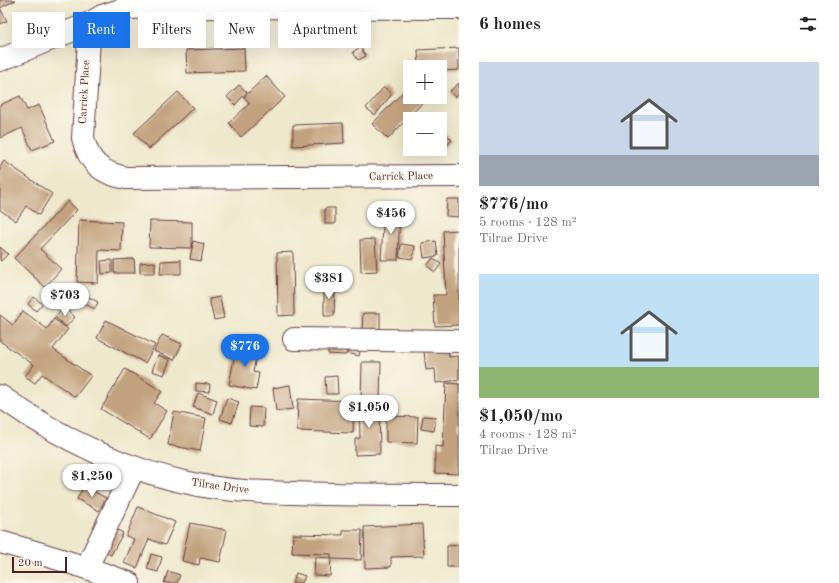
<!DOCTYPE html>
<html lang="en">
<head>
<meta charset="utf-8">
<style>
	body { margin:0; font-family:"Old Standard TT",serif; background:#f2f2f2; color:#202124; height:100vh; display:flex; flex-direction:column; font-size:15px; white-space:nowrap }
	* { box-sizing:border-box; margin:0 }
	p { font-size:13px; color:#757577 }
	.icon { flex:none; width:22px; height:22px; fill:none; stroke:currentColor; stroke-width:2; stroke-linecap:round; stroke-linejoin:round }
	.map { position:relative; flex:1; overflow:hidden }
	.panel { display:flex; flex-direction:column; background:#fff; width:380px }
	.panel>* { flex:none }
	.hud { position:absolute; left:12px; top:12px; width:380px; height:36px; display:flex; gap:8px }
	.fabs { position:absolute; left:403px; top:60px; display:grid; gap:8px }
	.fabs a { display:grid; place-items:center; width:44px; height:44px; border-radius:0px; background:#fff; box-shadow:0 4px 16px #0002; font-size:20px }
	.scale { position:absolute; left:12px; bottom:10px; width:55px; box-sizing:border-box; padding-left:4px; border:2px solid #4a1f2b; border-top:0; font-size:11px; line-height:14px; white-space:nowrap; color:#4a1f2b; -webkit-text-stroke:3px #fbf7ec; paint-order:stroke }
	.price { position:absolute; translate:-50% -34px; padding:0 9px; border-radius:14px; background:#fff; color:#222; font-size:13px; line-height:26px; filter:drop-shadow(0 1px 2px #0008) }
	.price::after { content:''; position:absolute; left:50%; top:24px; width:12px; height:9px; margin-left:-6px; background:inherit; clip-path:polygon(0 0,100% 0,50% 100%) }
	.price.current { background:#1a73e8; color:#fff }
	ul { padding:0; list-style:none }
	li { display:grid; align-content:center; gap:8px; height:212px; padding:0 20px }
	li span { display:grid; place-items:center; height:124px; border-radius:0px; color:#555 }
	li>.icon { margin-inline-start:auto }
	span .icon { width:72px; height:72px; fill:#fffc; stroke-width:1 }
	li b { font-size:17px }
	h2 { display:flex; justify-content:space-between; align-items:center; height:48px; padding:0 20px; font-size:17px }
	.tag { padding:0 14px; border-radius:0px; background:#fff; box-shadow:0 4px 16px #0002; font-size:14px; line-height:36px }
	.tag.current { background:#1a73e8; color:#fff }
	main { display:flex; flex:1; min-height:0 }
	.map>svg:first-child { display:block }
</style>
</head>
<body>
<main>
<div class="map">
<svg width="459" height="583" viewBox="0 0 459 583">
	<rect width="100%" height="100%" fill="#fbf7ec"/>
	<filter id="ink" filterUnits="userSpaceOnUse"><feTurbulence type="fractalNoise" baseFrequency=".025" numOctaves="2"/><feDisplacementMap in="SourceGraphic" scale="8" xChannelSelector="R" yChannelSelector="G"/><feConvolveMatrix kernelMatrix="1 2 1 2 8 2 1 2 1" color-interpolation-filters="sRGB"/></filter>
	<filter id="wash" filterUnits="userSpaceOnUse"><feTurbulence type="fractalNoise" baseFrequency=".012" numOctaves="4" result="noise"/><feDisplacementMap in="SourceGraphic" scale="16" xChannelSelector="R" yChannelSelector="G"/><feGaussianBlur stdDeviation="0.9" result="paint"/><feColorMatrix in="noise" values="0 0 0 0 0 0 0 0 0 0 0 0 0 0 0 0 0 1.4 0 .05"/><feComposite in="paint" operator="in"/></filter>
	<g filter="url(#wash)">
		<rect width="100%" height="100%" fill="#eee8cc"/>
		<g id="blocks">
			<path fill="#c3a37f" d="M 0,0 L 16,0 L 0,8 L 7,21 L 0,24 Z
				M 360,47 L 366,56 L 358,60 L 353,52 Z
				M 244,48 L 245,71 L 187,73 L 186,50 Z
				M 459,48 L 459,70 L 440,71 L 440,67 L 419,67 L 418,50 Z
				M 266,76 L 285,97 L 241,137 L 229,123 L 250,103 L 244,97 Z
				M 459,83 L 459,94 L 455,97 L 450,91 Z
				M 239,85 L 247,92 L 235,105 L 227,97 Z
				M 410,85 L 410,97 L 428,97 L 388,139 L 372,124 Z
				M 384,87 L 392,94 L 375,115 L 366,108 Z
				M 178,92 L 193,108 L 149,149 L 134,133 Z
				M 20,96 L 27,110 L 39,105 L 55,141 L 32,150 L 22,128 L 0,138 L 0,105 Z
				M 343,123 L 344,143 L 293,146 L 293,125 Z
				M 443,131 L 452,140 L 441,151 L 440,150 L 440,135 Z
				M 4,161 L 52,194 L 39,215 L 26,206 L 16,221 L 0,210 L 0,167 Z
				M 447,199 L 459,199 L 459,217 L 446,216 Z
				M 68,201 L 77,210 L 40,249 L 61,269 L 45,287 L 14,258 Z
				M 325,208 L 335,208 L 335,224 L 325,224 Z
				M 384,210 L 400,210 L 398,260 L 381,260 Z
				M 79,220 L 122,222 L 121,251 L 99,250 L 98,283 L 77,282 Z
				M 150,221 L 192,222 L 192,248 L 193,241 L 204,244 L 201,261 L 190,259 L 192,248 L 149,247 Z
				M 459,230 L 459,325 L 435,326 L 433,295 L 446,295 L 443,231 Z
				M 375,239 L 377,271 L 361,272 L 360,240 Z
				M 436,241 L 438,256 L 424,258 L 422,243 Z
				M 401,244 L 415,246 L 413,259 L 399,257 Z
				M 0,247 L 8,254 L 1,261 L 0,260 Z
				M 293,252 L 294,315 L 278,316 L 277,253 Z
				M 433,258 L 441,264 L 435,272 L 427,266 Z
				M 134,259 L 135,273 L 114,273 L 114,260 Z
				M 112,260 L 112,273 L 102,274 L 101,261 Z
				M 181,260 L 181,274 L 160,274 L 161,261 Z
				M 155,262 L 155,273 L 140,273 L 140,263 Z
				M 324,285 L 335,285 L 334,316 L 324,316 Z
				M 87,296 L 98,302 L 95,309 L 83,303 Z
				M 34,297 L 42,304 L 36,311 L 28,304 Z
				M 220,297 L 224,318 L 214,320 L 209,299 Z
				M 64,307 L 75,317 L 66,327 L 55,317 Z
				M 23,311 L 47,329 L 54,319 L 68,329 L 53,349 L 91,376 L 75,397 L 42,374 L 35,383 L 25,376 L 34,365 L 0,341 L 0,315 L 13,325 Z
				M 363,313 L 380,313 L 380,330 L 362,330 Z
				M 106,320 L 155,345 L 145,363 L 97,338 Z
				M 162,335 L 182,344 L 174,360 L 154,351 Z
				M 237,343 L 258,347 L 253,372 L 259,373 L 256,390 L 229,385 Z
				M 328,344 L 347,345 L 346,355 L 328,354 Z
				M 349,344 L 361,347 L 359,356 L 347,353 Z
				M 448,349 L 449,357 L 459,356 L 459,380 L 436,383 L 435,369 L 426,370 L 424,351 Z
				M 158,355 L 170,360 L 164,375 L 152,371 Z
				M 362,362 L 381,362 L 380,400 L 361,400 Z
				M 125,369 L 162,391 L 154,403 L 167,411 L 150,439 L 101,409 Z
				M 337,376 L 338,394 L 326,394 L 325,377 Z
				M 196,383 L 210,384 L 209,392 L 196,391 Z
				M 446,383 L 459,384 L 459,474 L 435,473 L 435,446 L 443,447 Z
				M 290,385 L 293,409 L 276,411 L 273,388 Z
				M 198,393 L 217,400 L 213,414 L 193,407 Z
				M 227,398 L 239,402 L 232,423 L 220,419 Z
				M 298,399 L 354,401 L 353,433 L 297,431 Z
				M 379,401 L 380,454 L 355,455 L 355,439 L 360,438 L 359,402 Z
				M 250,407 L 264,408 L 263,427 L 249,426 Z
				M 174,412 L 206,418 L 200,451 L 168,445 Z
				M 386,416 L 418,417 L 417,443 L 386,442 Z
				M 423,416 L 436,417 L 434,431 L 421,429 Z
				M 84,486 L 106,498 L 99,511 L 77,499 Z
				M 138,507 L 175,522 L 165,545 L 149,539 L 137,568 L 124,563 L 134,539 L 126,536 Z
				M 190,523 L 227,530 L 220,562 L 200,558 L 199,565 L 182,561 Z
				M 422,524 L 424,556 L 391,557 L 391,567 L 365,568 L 364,527 Z
				M 116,529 L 123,533 L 111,555 L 104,551 Z
				M 343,530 L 362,530 L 361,560 L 331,559 L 331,554 L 292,553 L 293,534 L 343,535 Z
				M 459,545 L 459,567 L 447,567 L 447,546 Z
				M 151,554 L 162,557 L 158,572 L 147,569 Z
				M 315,557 L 331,558 L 330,576 L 314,575 Z
				M 168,571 L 180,575 L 177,583 L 164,583 Z
				M 296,573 L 305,576 L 302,583 L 292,583 Z"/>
		</g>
	</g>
	<g filter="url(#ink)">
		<use href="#blocks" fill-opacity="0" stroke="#633d43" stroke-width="1"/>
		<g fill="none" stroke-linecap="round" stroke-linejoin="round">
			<g stroke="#633d43" stroke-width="24">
				<path id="minor" d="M 90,23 L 83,138 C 89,163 101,173 126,178 L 459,176
					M 0,60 L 90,23 L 102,16 L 127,8 L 165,7 L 459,8
					M 294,339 L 459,341
					M 0,396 C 59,438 127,471 198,485 C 229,491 261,492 292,493 C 348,495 403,495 459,495
					M 0,542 C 44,554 86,567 129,583
					M 87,567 L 134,468"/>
			</g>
			<use href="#minor" stroke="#fff" stroke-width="22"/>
		</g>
	</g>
	<g text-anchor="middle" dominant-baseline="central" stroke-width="4" stroke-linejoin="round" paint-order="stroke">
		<g font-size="11" fill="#4a1f2b" stroke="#fbf7ec">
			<text transform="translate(85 92) rotate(-87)">Carrick Place</text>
			<text transform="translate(401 177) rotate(-1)">Carrick Place</text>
			<text transform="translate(220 487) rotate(8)">Tilrae Drive</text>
		</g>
	</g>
</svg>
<div class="fabs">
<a>+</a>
<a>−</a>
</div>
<div class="scale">20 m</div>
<b class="price" style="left:391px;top:235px">$456</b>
<b class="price" style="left:329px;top:300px">$381</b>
<b class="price" style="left:65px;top:317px">$703</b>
<b class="price current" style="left:245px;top:368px">$776</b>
<b class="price" style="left:369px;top:429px">$1,050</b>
<b class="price" style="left:92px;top:498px">$1,250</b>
<div class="hud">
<a class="tag">Buy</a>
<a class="tag current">Rent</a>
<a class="tag">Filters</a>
<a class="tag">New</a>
<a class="tag">Apartment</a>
</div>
</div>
<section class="panel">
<h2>6 homes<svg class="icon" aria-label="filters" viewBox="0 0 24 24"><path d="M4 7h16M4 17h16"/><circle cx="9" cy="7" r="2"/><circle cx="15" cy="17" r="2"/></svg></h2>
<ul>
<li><span style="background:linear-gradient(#c9d6e8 75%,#9aa5b1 0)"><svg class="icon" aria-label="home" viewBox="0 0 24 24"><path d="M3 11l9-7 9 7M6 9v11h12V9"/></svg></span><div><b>$776/mo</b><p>5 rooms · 128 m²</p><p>Tilrae Drive</p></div></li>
<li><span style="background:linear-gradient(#bfe0f5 75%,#8fb573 0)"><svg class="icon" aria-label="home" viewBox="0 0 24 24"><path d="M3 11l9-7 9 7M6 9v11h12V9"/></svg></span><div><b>$1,050/mo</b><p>4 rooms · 128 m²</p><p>Tilrae Drive</p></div></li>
</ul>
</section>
</main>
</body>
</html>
